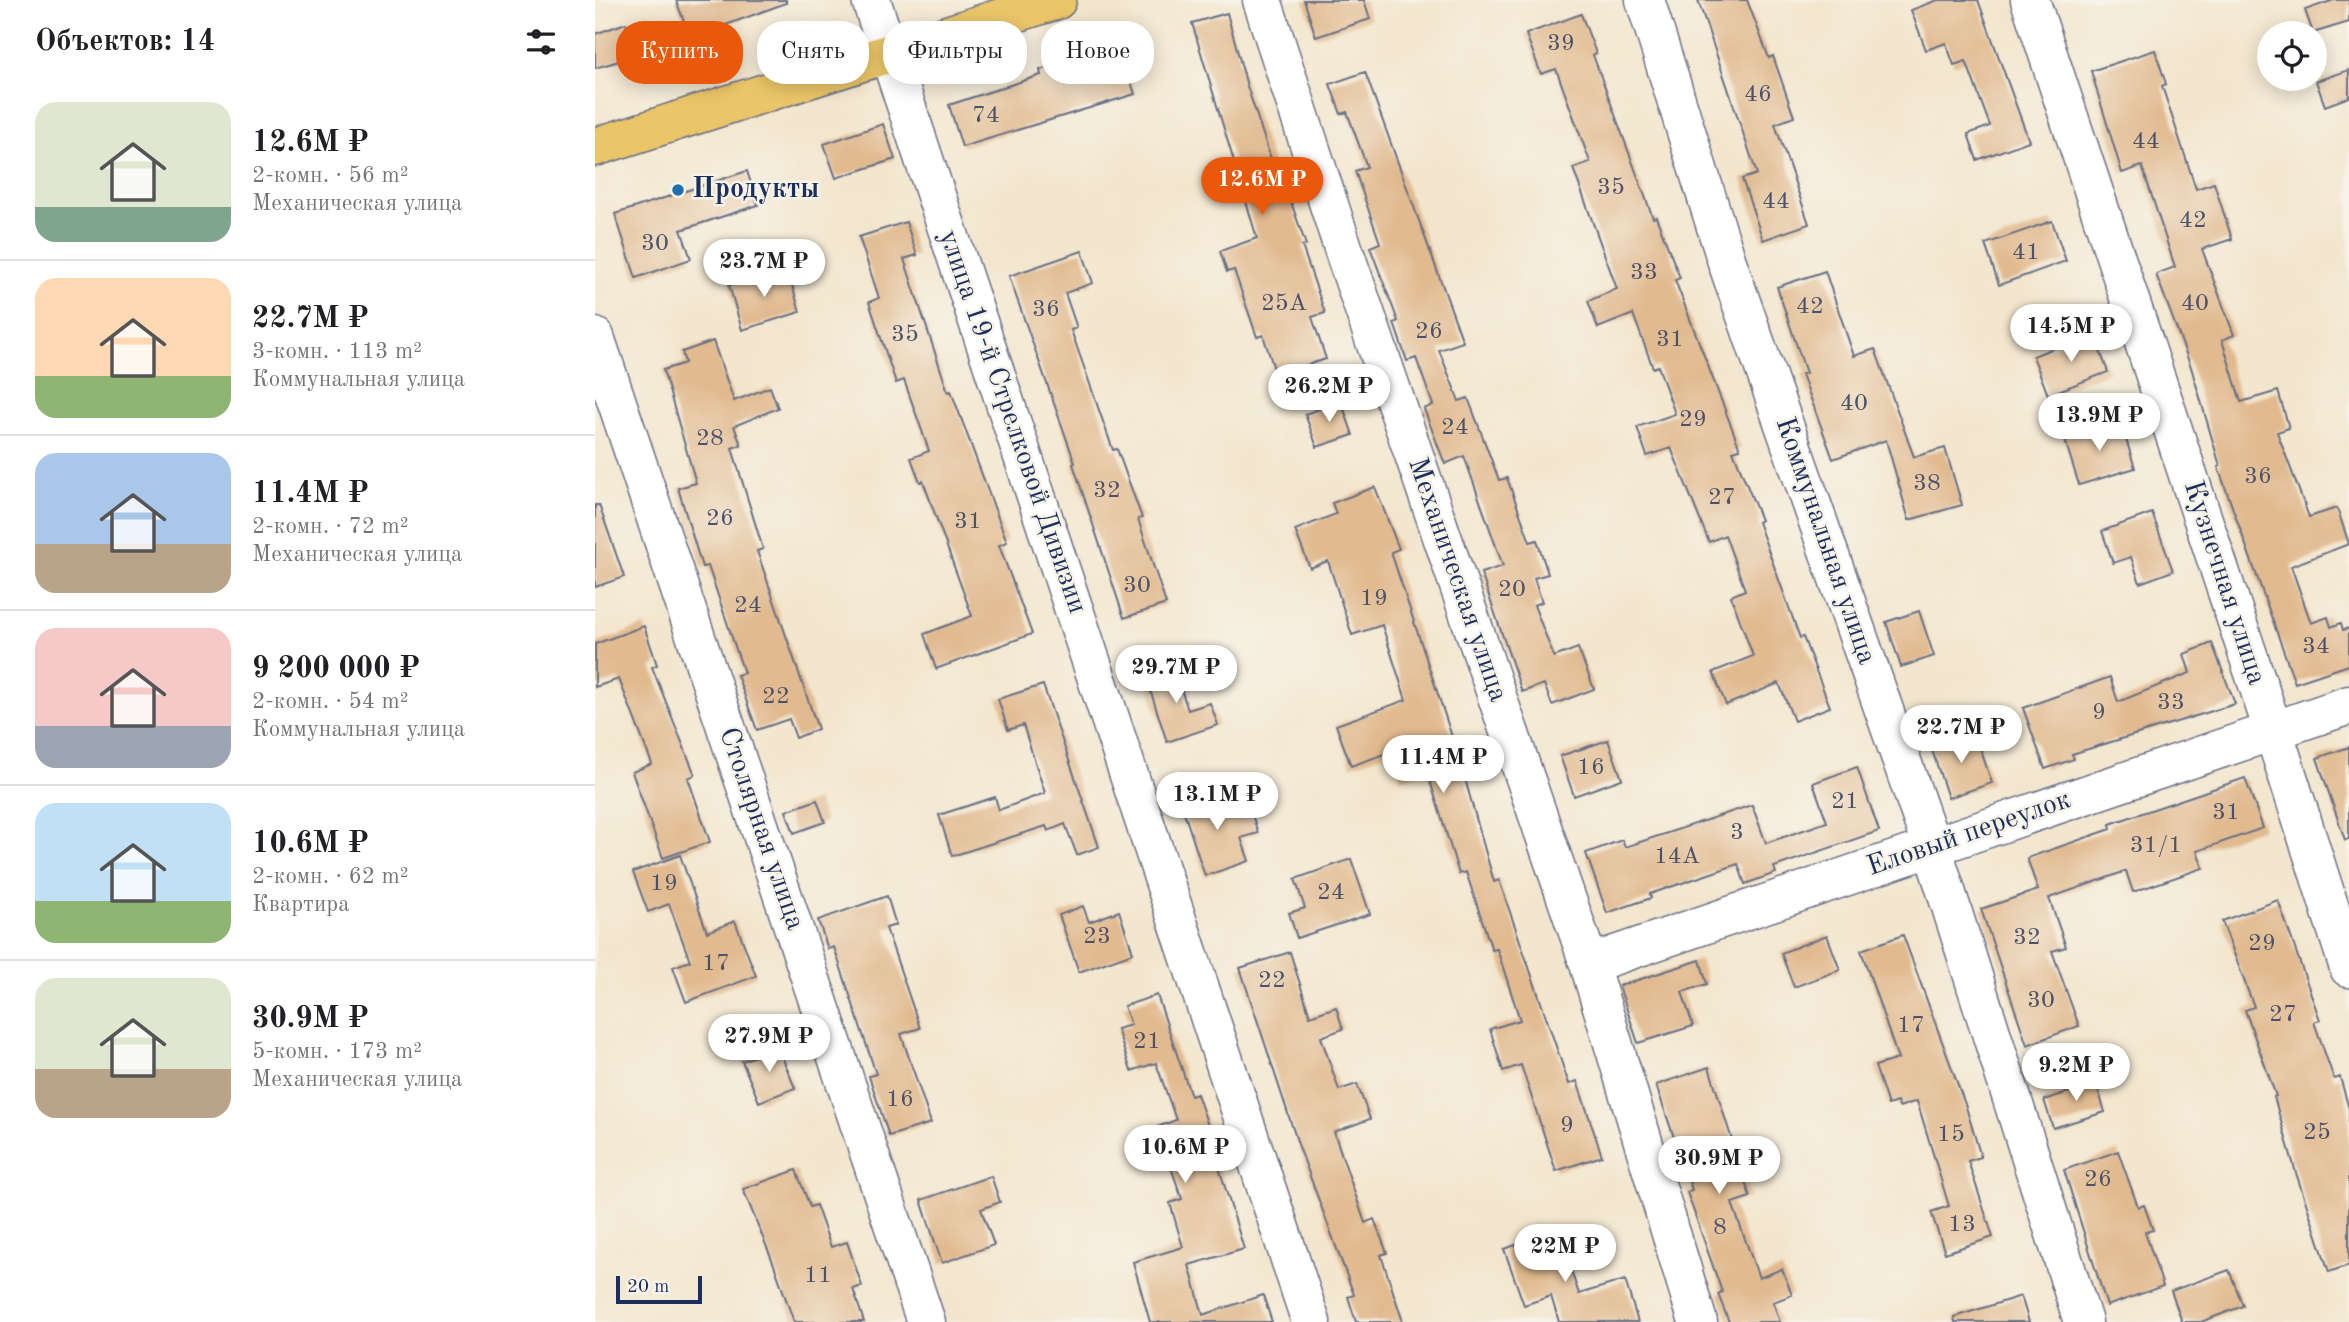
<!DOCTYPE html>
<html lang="ru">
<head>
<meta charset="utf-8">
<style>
	body { margin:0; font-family:"Old Standard TT",serif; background:#f2f2f2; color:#202124; height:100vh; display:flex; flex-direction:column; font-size:26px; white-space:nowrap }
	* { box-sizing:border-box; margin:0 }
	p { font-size:23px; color:#757577 }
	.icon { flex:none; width:38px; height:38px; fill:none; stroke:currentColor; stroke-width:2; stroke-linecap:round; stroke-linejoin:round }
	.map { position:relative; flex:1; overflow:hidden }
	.details { display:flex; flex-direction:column; background:#fff; width:595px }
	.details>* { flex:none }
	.hud { position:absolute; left:21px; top:21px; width:665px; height:63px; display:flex; gap:14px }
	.controls { position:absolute; left:1662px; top:21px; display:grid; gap:14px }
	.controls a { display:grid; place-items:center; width:70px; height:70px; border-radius:50%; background:#fff; box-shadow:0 4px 18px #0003; font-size:35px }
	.scale { position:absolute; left:21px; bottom:18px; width:86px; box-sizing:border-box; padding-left:7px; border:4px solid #1b2f5e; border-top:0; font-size:19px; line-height:24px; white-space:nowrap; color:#1b2f5e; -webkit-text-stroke:5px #f7f3e8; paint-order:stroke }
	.price { position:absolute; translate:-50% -60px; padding:0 16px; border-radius:24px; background:#fff; color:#222; font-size:23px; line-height:46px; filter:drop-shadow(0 2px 4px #0008) }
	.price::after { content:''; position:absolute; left:50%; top:42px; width:21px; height:16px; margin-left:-10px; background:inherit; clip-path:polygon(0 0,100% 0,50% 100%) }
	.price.on { background:#ea580c; color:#fff }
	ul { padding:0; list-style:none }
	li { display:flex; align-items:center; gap:21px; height:175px; padding:0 35px }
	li+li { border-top:2px solid #e0e0e0 }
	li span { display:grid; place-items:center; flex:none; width:196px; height:140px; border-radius:21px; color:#555 }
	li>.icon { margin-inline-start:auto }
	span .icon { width:84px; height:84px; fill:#fffc; stroke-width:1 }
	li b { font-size:30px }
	h2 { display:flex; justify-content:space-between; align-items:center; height:84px; padding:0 35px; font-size:30px }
	.pill { padding:0 24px; border-radius:28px; background:#fff; box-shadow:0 4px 18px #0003; font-size:24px; line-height:63px }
	.pill.on { background:#ea580c; color:#fff }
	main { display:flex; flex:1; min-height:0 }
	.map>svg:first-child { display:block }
</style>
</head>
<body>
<main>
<section class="details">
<h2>Объектов: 14<svg class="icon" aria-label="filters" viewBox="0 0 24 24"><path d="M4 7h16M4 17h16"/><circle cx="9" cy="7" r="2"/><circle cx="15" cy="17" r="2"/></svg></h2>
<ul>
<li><span style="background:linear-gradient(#dfe7d0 75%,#7fa58c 0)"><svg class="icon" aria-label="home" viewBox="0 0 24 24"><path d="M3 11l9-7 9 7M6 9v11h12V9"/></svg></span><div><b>12.6M ₽</b><p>2-комн. · 56 m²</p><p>Механическая улица</p></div></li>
<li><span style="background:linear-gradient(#ffd9b3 70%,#8fb573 0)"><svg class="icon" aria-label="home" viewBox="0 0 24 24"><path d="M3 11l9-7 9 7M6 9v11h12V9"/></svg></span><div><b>22.7M ₽</b><p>3-комн. · 113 m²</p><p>Коммунальная улица</p></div></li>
<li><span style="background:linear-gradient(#a9c7e8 65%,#b9a48a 0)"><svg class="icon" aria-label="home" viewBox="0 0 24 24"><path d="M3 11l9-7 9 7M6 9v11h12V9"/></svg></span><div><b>11.4M ₽</b><p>2-комн. · 72 m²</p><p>Механическая улица</p></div></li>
<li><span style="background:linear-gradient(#f6c9c9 70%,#9aa5b1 0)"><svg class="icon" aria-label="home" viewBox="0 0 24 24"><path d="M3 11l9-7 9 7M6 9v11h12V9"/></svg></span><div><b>9 200 000 ₽</b><p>2-комн. · 54 m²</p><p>Коммунальная улица</p></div></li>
<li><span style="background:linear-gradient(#bfe0f5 70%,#8fb573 0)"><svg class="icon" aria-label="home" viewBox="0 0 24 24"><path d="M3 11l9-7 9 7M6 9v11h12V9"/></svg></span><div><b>10.6M ₽</b><p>2-комн. · 62 m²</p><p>Квартира</p></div></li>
<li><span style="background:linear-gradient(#dfe7d0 65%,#b9a48a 0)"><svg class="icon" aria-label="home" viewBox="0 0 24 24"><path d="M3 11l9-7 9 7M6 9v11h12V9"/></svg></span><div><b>30.9M ₽</b><p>5-комн. · 173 m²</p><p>Механическая улица</p></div></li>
</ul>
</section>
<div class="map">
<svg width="1754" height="1322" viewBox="0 0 1754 1322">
	<rect width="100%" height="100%" fill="#f7f3e8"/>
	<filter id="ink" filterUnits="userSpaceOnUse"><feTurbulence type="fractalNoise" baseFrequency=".0143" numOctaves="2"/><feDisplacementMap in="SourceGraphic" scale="14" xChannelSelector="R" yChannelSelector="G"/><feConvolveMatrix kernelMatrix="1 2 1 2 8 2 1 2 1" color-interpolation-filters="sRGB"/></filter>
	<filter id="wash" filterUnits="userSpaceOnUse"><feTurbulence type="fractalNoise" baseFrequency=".00686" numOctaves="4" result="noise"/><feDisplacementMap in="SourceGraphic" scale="28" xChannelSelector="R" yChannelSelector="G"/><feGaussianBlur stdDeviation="1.57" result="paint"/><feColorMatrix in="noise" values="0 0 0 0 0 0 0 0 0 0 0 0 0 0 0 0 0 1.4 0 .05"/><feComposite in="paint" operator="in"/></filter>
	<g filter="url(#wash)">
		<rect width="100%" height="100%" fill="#f3e6ce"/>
		<g id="blocks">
			<path fill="#e1ba8f" d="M 81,0 L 191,0 L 191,3 L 95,38 Z
				M 709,0 L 769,0 L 775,19 L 721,37 Z
				M 1103,0 L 1152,0 L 1174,58 L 1178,56 L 1199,117 L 1180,124 L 1214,224 L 1168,240 L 1147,179 L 1162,174 Z
				M 1343,0 L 1383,0 L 1434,141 L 1382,160 L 1373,134 L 1395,126 L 1371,61 L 1359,65 L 1351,43 L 1331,50 L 1316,10 Z
				M 1739,0 L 1754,0 L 1754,22 L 1718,33 L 1710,10 Z
				M 632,13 L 652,86 L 686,189 L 691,188 L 711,245 L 707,246 L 730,313 L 717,317 L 731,359 L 681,375 L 668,335 L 662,337 L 639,270 L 632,272 L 625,251 L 662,238 L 597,23 Z
				M 986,14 L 1001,53 L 998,55 L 1058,218 L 1061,217 L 1085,278 L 1080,280 L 1145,449 L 1138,451 L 1166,520 L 1163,522 L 1205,638 L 1208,637 L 1235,707 L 1199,721 L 1184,683 L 1131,705 L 1118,672 L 1158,656 L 1136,596 L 1150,590 L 1130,535 L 1114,542 L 1076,448 L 1052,456 L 1042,427 L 1080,414 L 1063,366 L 1058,368 L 1038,314 L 1003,328 L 993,301 L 1022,289 L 978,168 L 995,162 L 961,69 L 946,74 L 931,34 Z
				M 31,23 L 42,56 L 0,68 L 0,34 Z
				M 524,45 L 540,94 L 367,147 L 354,105 L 446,75 L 445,70 Z
				M 1560,50 L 1571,84 L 1567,86 L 1601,189 L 1619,183 L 1637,239 L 1607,249 L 1639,335 L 1627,340 L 1646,402 L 1683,391 L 1694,428 L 1682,432 L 1714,517 L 1742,508 L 1754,544 L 1696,566 L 1716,623 L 1733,617 L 1736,627 L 1746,623 L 1748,630 L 1754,628 L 1754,665 L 1700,683 L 1623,467 L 1625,466 L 1596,367 L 1561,274 L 1580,267 L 1547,166 L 1527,173 L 1496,71 Z
				M 1754,70 L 1754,97 L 1730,106 L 1721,81 Z
				M 770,72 L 868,342 L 844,350 L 864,401 L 873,398 L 904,480 L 912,478 L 935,542 L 942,540 L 953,574 L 939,578 L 947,602 L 939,605 L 959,657 L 983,648 L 999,689 L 957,705 L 949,684 L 927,692 L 886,573 L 908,566 L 869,456 L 850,464 L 829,409 L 838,405 L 821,358 L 812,361 L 799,323 L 803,321 L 775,247 L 785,243 L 760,171 L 772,167 L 752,112 L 746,114 L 735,84 Z
				M 288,124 L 300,159 L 241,178 L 229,144 Z
				M 152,171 L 163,205 L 86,230 L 96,259 L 41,278 L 20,214 Z
				M 1457,221 L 1471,261 L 1404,285 L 1390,244 Z
				M 311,222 L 322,255 L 309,259 L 353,392 L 356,391 L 412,542 L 404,545 L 437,634 L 341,669 L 329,634 L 377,616 L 328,481 L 325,482 L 316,458 L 334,451 L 309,380 L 301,383 L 274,302 L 284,298 L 264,237 Z
				M 487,251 L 498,283 L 470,293 L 482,328 L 476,330 L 518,450 L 522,449 L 547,518 L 543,519 L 571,604 L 529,618 L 478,464 L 480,463 L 414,276 Z
				M 192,268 L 205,312 L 147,330 L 134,285 Z
				M 1230,271 L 1259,356 L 1280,349 L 1319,457 L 1350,448 L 1367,505 L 1314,520 L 1291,440 L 1238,459 L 1207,374 L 1211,373 L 1182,287 Z
				M 1498,333 L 1513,372 L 1453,395 L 1438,356 Z
				M 118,341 L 139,401 L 175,387 L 183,408 L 139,426 L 146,445 L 137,448 L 168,549 L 162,551 L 223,729 L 201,738 L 194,719 L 162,730 L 142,675 L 149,673 L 113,566 L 107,567 L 83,488 L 101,483 L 68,370 L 90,363 L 87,352 Z
				M 746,401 L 758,435 L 722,447 L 710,414 Z
				M 1525,420 L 1540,468 L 1484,485 L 1469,437 Z
				M 780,487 L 804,549 L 796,552 L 865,761 L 899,882 L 904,880 L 974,1084 L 982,1081 L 1007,1156 L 961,1171 L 926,1065 L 908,1071 L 895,1029 L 925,1020 L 902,949 L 897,950 L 871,872 L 864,874 L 832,771 L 807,779 L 798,751 L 756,766 L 741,725 L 811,700 L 787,625 L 757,635 L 733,561 L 715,568 L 700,530 L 741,514 L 737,503 Z
				M 0,505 L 4,505 L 29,577 L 0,587 Z
				M 1557,513 L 1578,571 L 1545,583 L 1536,557 L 1518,563 L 1507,531 Z
				M 1324,611 L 1339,656 L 1306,667 L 1291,622 Z
				M 49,626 L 62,665 L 57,667 L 100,775 L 93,778 L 115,842 L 68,858 L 37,772 L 57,764 L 24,679 L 0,687 L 0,644 Z
				M 1617,643 L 1640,704 L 1477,754 L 1479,759 L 1450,769 L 1428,708 L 1515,677 L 1523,702 L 1595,673 L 1589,654 Z
				M 577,662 L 593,710 L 615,703 L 623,725 L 572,742 L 549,671 Z
				M 448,685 L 504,847 L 482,855 L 470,824 L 453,831 L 451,826 L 357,856 L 344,815 L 400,797 L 404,810 L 450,793 L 428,725 L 413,730 L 403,699 Z
				M 1380,733 L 1397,783 L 1353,798 L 1336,747 Z
				M 1013,740 L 1027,779 L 979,796 L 965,756 Z
				M 1754,747 L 1754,839 L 1750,840 L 1722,758 Z
				M 1262,767 L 1284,831 L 1179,867 L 1181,873 L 1150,884 L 1143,864 L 1055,894 L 1056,898 L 1012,913 L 991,853 L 1027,840 L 1030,847 L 1157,805 L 1171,843 L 1232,822 L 1218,783 Z
				M 1650,778 L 1668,828 L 1602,851 L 1608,868 L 1538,892 L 1531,871 L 1454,898 L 1471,947 L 1457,951 L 1484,1026 L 1432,1045 L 1386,909 L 1443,890 L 1432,858 L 1516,829 L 1515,824 Z
				M 614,788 L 623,815 L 654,805 L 663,833 L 646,838 L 654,861 L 610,876 L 584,797 Z
				M 222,800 L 230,822 L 199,833 L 191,811 Z
				M 85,855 L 112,932 L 140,921 L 161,976 L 91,1002 L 78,967 L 95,961 L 74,904 L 53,912 L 38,872 Z
				M 756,859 L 775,914 L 702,938 L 694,913 L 710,908 L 700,879 Z
				M 292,896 L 301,925 L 291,928 L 325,1028 L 306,1034 L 336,1123 L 294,1136 L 274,1076 L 281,1074 L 239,947 L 233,949 L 223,920 Z
				M 1683,900 L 1725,1020 L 1719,1022 L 1739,1079 L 1745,1077 L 1754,1109 L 1754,1265 L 1734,1272 L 1701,1173 L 1679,1097 L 1681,1096 L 1650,1010 L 1659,1007 L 1627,921 Z
				M 488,906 L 494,922 L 524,911 L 538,953 L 484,972 L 464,915 Z
				M 1232,935 L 1245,970 L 1199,987 L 1186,953 Z
				M 1308,935 L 1371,1107 L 1386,1157 L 1373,1161 L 1398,1237 L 1350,1253 L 1336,1212 L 1354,1206 L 1322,1101 L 1304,1107 L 1302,1102 L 1293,1105 L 1280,1066 L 1303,1059 L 1266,950 Z
				M 695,952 L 715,1016 L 741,1007 L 748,1029 L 726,1037 L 744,1090 L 762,1084 L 775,1119 L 739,1132 L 770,1223 L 779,1219 L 792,1253 L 786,1255 L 808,1322 L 761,1322 L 753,1297 L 759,1295 L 703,1144 L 645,968 Z
				M 1105,960 L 1112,984 L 1087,992 L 1098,1026 L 1043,1043 L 1024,986 Z
				M 562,995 L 596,1096 L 602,1094 L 625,1160 L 622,1161 L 649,1249 L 594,1265 L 608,1315 L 668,1295 L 677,1322 L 555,1322 L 538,1262 L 588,1247 L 575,1203 L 587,1199 L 562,1127 L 581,1120 L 561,1063 L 536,1071 L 522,1029 L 536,1025 L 529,1006 Z
				M 183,1047 L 200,1088 L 164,1102 L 147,1061 Z
				M 1114,1067 L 1155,1197 L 1137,1203 L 1164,1278 L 1187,1269 L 1197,1295 L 1178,1302 L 1185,1322 L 1134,1322 L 1123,1294 L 1127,1292 L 1092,1192 L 1097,1190 L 1061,1085 Z
				M 1498,1073 L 1510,1112 L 1458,1128 L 1449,1100 L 1480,1090 L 1477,1080 Z
				M 1523,1151 L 1543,1207 L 1549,1205 L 1558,1230 L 1550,1232 L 1568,1286 L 1512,1306 L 1469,1170 Z
				M 201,1170 L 215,1207 L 221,1205 L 236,1247 L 252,1242 L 267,1286 L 258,1289 L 269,1322 L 199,1322 L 178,1262 L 148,1189 Z
				M 396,1176 L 405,1202 L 386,1209 L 399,1245 L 347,1263 L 326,1200 Z
				M 962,1230 L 984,1294 L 1030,1280 L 1043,1322 L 964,1322 L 956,1296 L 929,1305 L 909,1249 Z
				M 1634,1270 L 1648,1306 L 1606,1322 L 1587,1322 L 1576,1291 Z
				M 1426,1296 L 1434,1322 L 1360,1322 L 1359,1317 Z"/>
		</g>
	</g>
	<g filter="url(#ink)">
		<use href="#blocks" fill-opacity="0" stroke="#676f85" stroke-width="2"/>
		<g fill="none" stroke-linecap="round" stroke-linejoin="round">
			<g stroke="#676f85" stroke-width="41">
				<path id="minor" d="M 276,0 L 716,1322
					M 667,0 L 752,260 L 994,964 L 1103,1322
					M 1050,0 L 1132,262 L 1337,847 L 1488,1322
					M 1435,0 L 1678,730 L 1754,968
					M 0,337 L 331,1322
					M 994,964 L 1754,705"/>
			</g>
			<g stroke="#676f85" stroke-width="41">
				<path id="major" d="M 0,147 L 462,0"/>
			</g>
			<use href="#minor" stroke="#fff" stroke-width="38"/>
			<use href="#major" stroke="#ebc669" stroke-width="38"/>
		</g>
	</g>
	<circle fill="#1f6fb2" stroke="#f7f3e8" stroke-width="2.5" cx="83" cy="190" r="7"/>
	<g text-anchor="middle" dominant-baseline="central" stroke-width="5" stroke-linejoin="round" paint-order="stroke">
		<g font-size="24" fill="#4c526a">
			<text x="966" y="44">39</text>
			<text x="1163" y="95">46</text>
			<text x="391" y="116">74</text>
			<text x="1551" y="142">44</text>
			<text x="1016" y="188">35</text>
			<text x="1181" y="202">44</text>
			<text x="1598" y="221">42</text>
			<text x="60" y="244">30</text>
			<text x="1431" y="253">41</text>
			<text x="1049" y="273">33</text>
			<text x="689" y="304">25А</text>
			<text x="1600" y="304">40</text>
			<text x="1215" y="307">42</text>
			<text x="451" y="310">36</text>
			<text x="834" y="332">26</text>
			<text x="310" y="335">35</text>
			<text x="1075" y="340">31</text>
			<text x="1259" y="404">40</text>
			<text x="1098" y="420">29</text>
			<text x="860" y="428">24</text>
			<text x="115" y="439">28</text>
			<text x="1663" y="477">36</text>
			<text x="1332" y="484">38</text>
			<text x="512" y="491">32</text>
			<text x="1127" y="498">27</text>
			<text x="125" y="519">26</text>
			<text x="373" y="522">31</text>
			<text x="542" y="586">30</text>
			<text x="917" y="590">20</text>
			<text x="779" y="599">19</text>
			<text x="153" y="606">24</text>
			<text x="1721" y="647">34</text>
			<text x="181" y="697">22</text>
			<text x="1576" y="703">33</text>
			<text x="1504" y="713">9</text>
			<text x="996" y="768">16</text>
			<text x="1250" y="802">21</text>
			<text x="1631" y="813">31</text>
			<text x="1142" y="833">3</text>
			<text x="1561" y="846">31/1</text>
			<text x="1082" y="857">14А</text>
			<text x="69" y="884">19</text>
			<text x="736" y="893">24</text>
			<text x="502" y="937">23</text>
			<text x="1432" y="938">32</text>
			<text x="1667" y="944">29</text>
			<text x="121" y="964">17</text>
			<text x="677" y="981">22</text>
			<text x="1446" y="1001">30</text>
			<text x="1688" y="1015">27</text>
			<text x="1316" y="1026">17</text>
			<text x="552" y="1042">21</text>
			<text x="305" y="1100">16</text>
			<text x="972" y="1126">9</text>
			<text x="1722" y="1133">25</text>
			<text x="1356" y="1135">15</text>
			<text x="1503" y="1180">26</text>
			<text x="1367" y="1225">13</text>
			<text x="1125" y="1228">8</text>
			<text x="223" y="1276">11</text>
		</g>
		<g font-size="28" font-weight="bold" fill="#1b2f5e" stroke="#f7f3e8" text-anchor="start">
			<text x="97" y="190">Продукты</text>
		</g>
		<g font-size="28" fill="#1b2f5e" stroke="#f7f3e8">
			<text transform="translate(417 422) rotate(71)">улица 19-й Стрелковой Дивизии</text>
			<text transform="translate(1230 541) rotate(71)">Коммунальная улица</text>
			<text transform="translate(862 580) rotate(71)">Механическая улица</text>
			<text transform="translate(1629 583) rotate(72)">Кузнечная улица</text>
			<text transform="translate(166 829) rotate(71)">Столярная улица</text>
			<text transform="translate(1374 834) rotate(-19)">Еловый переулок</text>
		</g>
	</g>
</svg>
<div class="controls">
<a><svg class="icon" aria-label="locate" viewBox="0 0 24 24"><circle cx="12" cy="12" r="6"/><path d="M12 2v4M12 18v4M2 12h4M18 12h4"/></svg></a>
</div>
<div class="scale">20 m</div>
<b class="price on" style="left:667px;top:217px">12.6M ₽</b>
<b class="price" style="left:169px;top:299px">23.7M ₽</b>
<b class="price" style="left:1476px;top:364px">14.5M ₽</b>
<b class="price" style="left:734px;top:424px">26.2M ₽</b>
<b class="price" style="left:1504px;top:453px">13.9M ₽</b>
<b class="price" style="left:581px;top:705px">29.7M ₽</b>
<b class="price" style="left:1366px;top:765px">22.7M ₽</b>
<b class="price" style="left:848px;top:795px">11.4M ₽</b>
<b class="price" style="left:622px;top:832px">13.1M ₽</b>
<b class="price" style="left:174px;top:1074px">27.9M ₽</b>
<b class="price" style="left:1481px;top:1103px">9.2M ₽</b>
<b class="price" style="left:590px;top:1185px">10.6M ₽</b>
<b class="price" style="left:1124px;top:1196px">30.9M ₽</b>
<b class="price" style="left:970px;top:1284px">22M ₽</b>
<div class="hud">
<a class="pill on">Купить</a>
<a class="pill">Снять</a>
<a class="pill">Фильтры</a>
<a class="pill">Новое</a>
</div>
</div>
</main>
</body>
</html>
